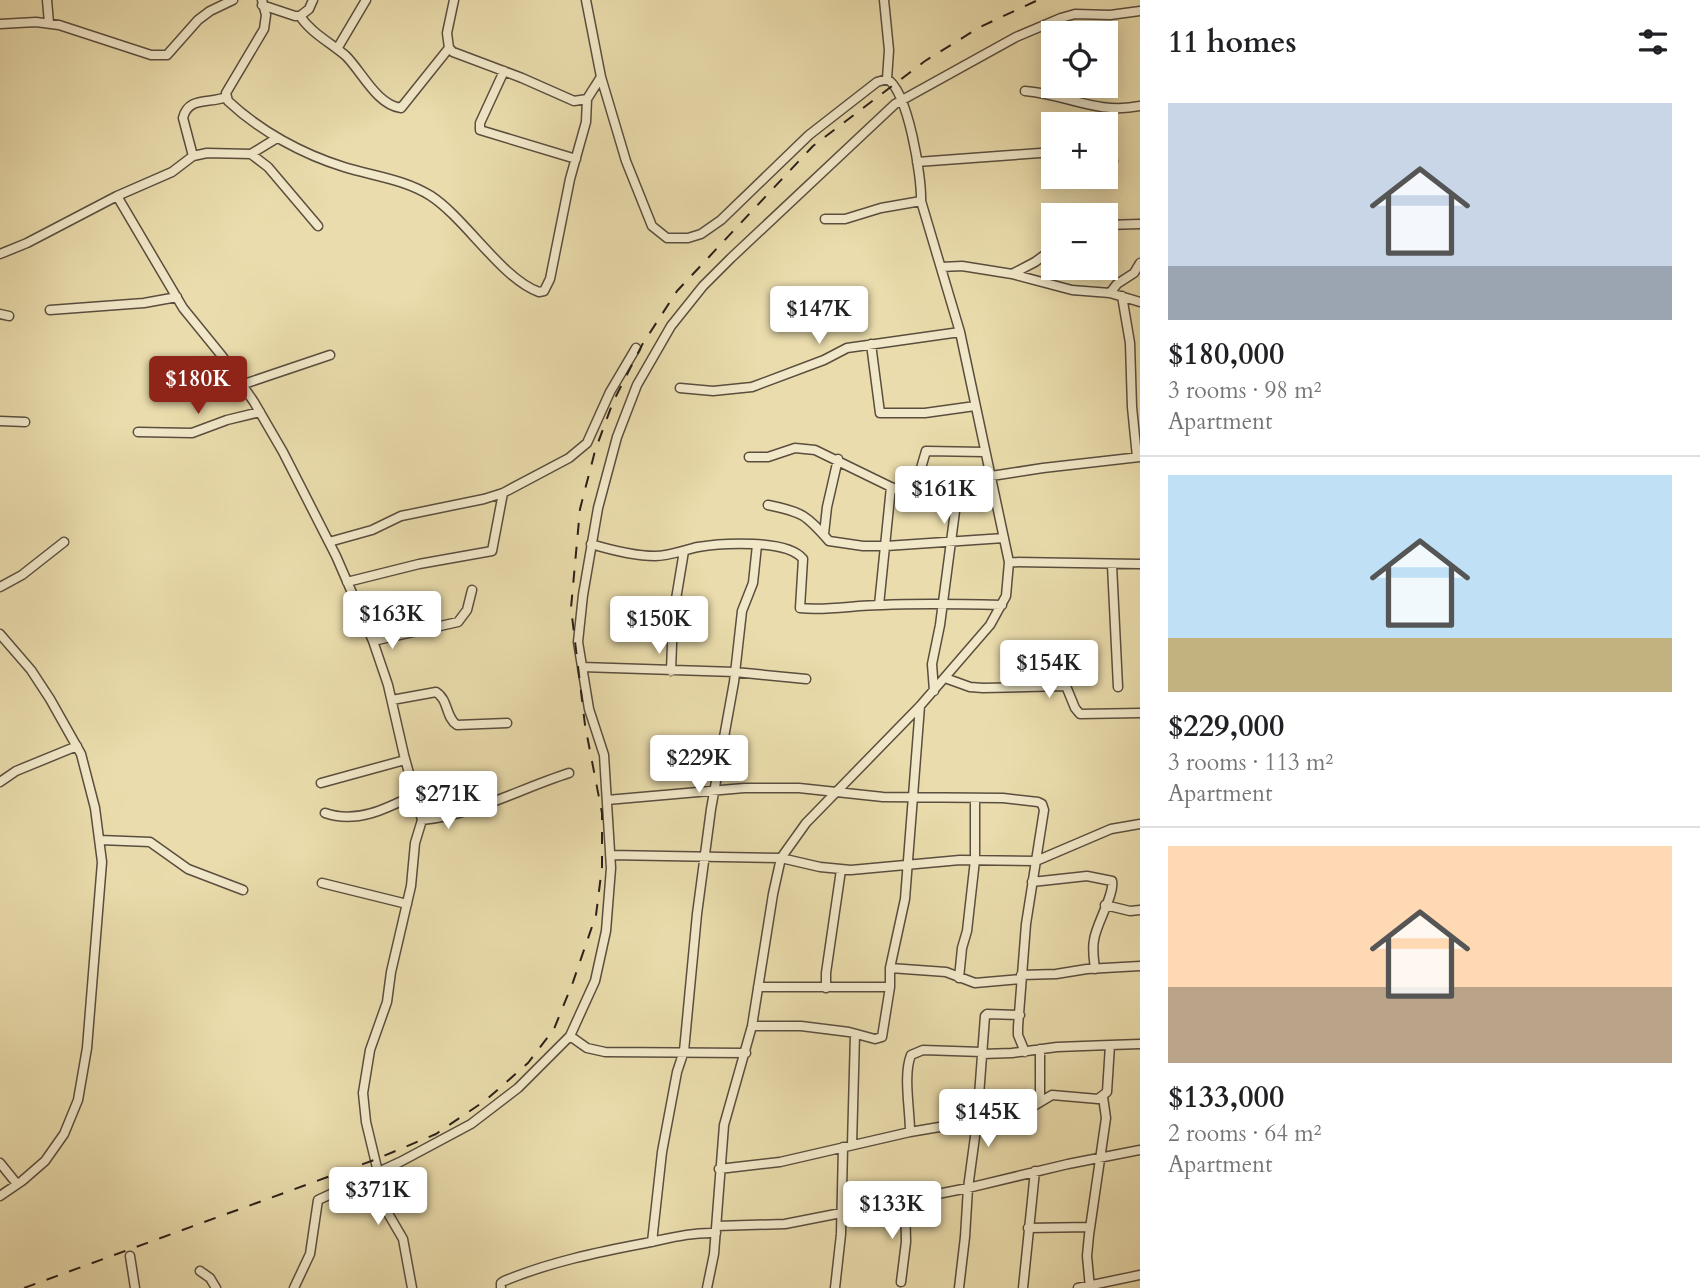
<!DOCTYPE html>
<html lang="en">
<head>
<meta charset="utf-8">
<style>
	body { margin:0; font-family:Cardo,serif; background:#f6f6f6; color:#202124; height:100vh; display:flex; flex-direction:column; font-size:26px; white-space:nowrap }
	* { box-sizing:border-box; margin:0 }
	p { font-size:23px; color:#757577 }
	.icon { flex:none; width:38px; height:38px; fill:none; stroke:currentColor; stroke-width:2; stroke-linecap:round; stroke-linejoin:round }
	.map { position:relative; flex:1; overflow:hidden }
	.drawer { display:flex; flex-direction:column; background:#fff; width:560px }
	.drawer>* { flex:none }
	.buttons { position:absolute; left:1041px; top:21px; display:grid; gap:14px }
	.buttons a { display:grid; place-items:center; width:77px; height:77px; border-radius:0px; background:#fff; box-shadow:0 4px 18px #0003; font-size:35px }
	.price { position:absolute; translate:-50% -60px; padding:0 16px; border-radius:7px; background:#fff; color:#222; font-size:23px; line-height:46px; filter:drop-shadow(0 2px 4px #0008) }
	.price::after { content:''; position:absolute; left:50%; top:42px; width:21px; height:16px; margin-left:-10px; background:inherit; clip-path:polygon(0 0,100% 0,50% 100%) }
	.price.current { background:#8f2418; color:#fff }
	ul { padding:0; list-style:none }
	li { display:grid; align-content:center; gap:14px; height:371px; padding:0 28px }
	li+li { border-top:2px solid #e0e0e0 }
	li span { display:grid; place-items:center; height:217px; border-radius:0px; color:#555 }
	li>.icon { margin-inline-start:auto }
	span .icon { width:126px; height:126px; fill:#fffc; stroke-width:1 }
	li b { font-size:30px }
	h2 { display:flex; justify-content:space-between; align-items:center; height:84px; padding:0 28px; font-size:30px }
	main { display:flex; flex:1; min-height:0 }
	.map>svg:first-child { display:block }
</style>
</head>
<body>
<main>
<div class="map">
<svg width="1140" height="1288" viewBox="0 0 1140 1288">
	<rect width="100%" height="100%" fill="#eadcac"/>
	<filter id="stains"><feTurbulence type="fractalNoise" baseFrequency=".00286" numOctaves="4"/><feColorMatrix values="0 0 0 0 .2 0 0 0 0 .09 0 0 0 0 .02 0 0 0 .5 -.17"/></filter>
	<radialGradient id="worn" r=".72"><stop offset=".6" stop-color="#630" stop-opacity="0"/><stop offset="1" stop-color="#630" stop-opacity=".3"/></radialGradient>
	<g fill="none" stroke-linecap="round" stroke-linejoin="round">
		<g stroke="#5a4e3e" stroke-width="11">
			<path id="minor" d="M 47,0 L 49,23
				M 262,0 L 266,15 L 264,29 L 226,93 L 228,101 C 260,131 302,154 344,167 C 373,176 404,179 431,196 C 466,219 502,279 539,292 L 544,291 L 550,279 L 570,179 L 586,122 L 587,99
				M 454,0 L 447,33 L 449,48 L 453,52 L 522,78 L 574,101 L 587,99 L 601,77
				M 586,0 L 601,77 L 626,161 L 652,226 L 667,238 L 688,238 L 701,234 L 721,220 L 809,135 L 877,82 L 887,79 C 908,90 922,178 921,201 L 960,332 L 1009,562 L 1006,596 L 990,625 L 920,706 L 806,823 L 781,858 L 773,894 L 752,1026 L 724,1125 L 714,1254 L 707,1288
				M 884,0 L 889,50 L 887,79
				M 262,5 L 295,16 L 300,16 L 309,9 L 313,0
				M 300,16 C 311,33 331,43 346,56 C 362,72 377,105 401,108 L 449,48
				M 0,24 L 36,22 L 59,25 L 151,55 L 167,55 L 198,20 L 210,11 L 233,0
				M 337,49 L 366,0
				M 504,71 L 480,123 L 480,130 L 576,159
				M 1025,91 C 1066,94 1097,115 1140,106
				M 251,154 L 268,167 L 318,226
				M 193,156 L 183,118 C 188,96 210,104 226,97
				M 1106,160 L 1113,161
				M 917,162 L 1054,152
				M 117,196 L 183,308 L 222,356 L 254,402 L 283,452 L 336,556 L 373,641 L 388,685 L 404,755 L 422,820 L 415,843 L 411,886 L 391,972 L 387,1002 L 370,1050 L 363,1093 L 366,1122 L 378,1172
				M 825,219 L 845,219 L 881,208 L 921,201
				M 1106,225 L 1140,224
				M 0,254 L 27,243 L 117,196 L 172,172 L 193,156 L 207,153 L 251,154 L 277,138
				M 941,267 L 962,266 L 1012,274 L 1035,262 L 1054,248
				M 1012,274 L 1072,290 L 1110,293 L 1140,302
				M 1110,293 L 1117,284 L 1134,273 L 1140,263
				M 1122,296 L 1130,343 L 1132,407 L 1137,457
				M 50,310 L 144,303 L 177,297
				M 0,314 L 9,316
				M 871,344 L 880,413 L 925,413 L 975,406
				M 241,385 L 330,355
				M 680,388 L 713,391 L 752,387 L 824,360 L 847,348 L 960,332
				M 0,421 L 25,422
				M 138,432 L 192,433 L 227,420 L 260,412
				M 749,457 L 768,457 L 795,448 L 815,450 L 891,487 L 910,493 L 916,485 L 926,451 L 984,452
				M 768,505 C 803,512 806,515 829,541 L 863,546 L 886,546 L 1004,538
				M 824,534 L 827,507 L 838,459
				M 329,542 L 372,530 L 401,516 L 484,499 L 503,493 L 569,458 L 587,443 L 610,392 L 636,348
				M 591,544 C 611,550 634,556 655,556 C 669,556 684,550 698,547 C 721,543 787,539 803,559 L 800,608 C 828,611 854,605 882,605 C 922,603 962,604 1002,605
				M 1009,562 L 1140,564
				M 1112,565 L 1118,687
				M 347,582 L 419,564 L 492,551 L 503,493
				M 0,587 L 22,575 L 64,542
				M 879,605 L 891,487
				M 0,634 L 31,670 L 50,699 L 81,754 L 95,808 L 102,862 L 87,1048 L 78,1100 L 64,1134 L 45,1161 L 22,1181 L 0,1196
				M 373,641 L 458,622 L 467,610 L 472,590
				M 582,667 L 735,672 L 806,679
				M 671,671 L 673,617 L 684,551
				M 945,678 L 970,687 L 983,688 L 1066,686 L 1075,708 L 1080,714 L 1140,713
				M 934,691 L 932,664 L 940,625 L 959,481 L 1043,468 L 1140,457
				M 392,700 L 436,692 C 449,700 445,717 457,725 L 507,723
				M 0,782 L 16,771 L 77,746
				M 321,783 L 405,760
				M 607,800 L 744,788 L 799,788 L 883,797 L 1003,798 L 1038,802 L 1042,804 L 1044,810 L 1026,924 L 1018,1027 L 1018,1035 L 1025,1052
				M 325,813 C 356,824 386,809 414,795
				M 422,820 C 474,815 519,789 569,773
				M 100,840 L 150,842 L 188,869 L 243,890
				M 610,855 L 781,858 L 820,867 L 851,870 L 960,860 L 1036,861 L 1111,829 L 1140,824
				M 1032,882 L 1087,876 L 1112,881 C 1115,894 1096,924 1094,940 C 1092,950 1094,960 1095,969
				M 322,883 L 407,904
				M 1105,905 L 1130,911 L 1140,910
				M 890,968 L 946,972 L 975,983 L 1021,979
				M 1021,975 L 1056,974 L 1087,969 L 1140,966
				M 959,978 L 962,948 L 967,931 L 975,860 L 975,798
				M 758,987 L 890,987
				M 826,988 L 826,973 L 841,870
				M 752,1026 L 801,1026 L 849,1032 L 875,1039 L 882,1037 L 890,987 L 890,968 L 905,899 L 920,706
				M 570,1036 L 587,1048 L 605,1052 L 746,1053
				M 1040,1049 L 1040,1102
				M 982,1054 L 1012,1053 L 1057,1047 L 1110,1045
				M 910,1132 C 910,1109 903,1075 911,1055 L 923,1050 L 982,1052
				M 852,1145 L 855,1034
				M 0,1163 L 17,1184
				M 386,1169 L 381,1182 L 382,1203 L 403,1239 L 412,1288
				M 719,1169 L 780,1162 L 910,1132 L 1022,1113 L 1052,1095 L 1098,1099 L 1107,1092 L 1110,1045 L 1140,1044
				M 717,1226 L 785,1224 L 968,1188 L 1068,1164 L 1140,1150
				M 1028,1228 L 1090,1227
				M 652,1242 L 662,1152 L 677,1072 L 684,1051 L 697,914 L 711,809 L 734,682 L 742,611 L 753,583 L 757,545
				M 130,1256 L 135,1288
				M 200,1271 L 210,1278 L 216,1288
				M 901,1282 L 906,1242 L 905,1199
				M 294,1288 L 310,1254 L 318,1200 L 400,1162 L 471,1124 L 518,1088 L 570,1036 L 595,981 L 606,931 L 611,868 L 604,755 L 589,709 L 578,642 L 583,595 L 598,508 L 617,437 L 637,385 L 671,326 L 703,286 L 731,258 L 895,104 L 1016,37 L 1061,18 L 1075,14 L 1110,15 L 1140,11
				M 501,1288 L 501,1283 L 504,1281 C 550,1262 598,1252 646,1243 C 670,1238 692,1232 716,1233
				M 835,1288 L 841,1234 L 843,1147
				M 959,1288 L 965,1237 L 968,1188 L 977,1122 L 985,1016 L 987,1014 L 1020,1015
				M 1023,1288 L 1035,1171
				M 1078,1288 L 1140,1275
				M 1090,1288 L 1087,1256 L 1089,1235 L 1106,1118 L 1103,1097"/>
		</g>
		<use href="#minor" stroke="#f1e8c9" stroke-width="8"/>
		<path stroke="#2a1f19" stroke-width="2" stroke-dasharray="12 12" stroke-linecap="butt" d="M 24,1288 L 374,1160 L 436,1134 L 486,1100 L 528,1063 L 554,1029 L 573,982 L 596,915 L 602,867 L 602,813 L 585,725 L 571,608 L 580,509 L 595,451 L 613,402 L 642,345 L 677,291 L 813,146 L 925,61 L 980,27 L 1038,0"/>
	</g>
	<rect width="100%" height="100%" filter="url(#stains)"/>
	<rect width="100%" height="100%" fill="url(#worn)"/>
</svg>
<div class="buttons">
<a><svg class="icon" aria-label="locate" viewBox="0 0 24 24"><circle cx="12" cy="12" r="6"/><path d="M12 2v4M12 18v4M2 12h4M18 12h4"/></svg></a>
<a>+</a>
<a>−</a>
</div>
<b class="price" style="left:819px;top:346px">$147K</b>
<b class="price current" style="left:198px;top:416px">$180K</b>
<b class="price" style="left:944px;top:526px">$161K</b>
<b class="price" style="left:392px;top:651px">$163K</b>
<b class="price" style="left:659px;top:656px">$150K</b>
<b class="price" style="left:1049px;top:700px">$154K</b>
<b class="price" style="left:699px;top:795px">$229K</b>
<b class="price" style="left:448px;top:831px">$271K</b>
<b class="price" style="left:988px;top:1149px">$145K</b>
<b class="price" style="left:378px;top:1227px">$371K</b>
<b class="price" style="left:892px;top:1241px">$133K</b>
</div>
<section class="drawer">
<h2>11 homes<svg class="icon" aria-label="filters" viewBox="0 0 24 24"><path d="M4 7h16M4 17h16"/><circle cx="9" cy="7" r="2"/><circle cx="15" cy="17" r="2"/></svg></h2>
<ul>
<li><span style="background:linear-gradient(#c9d6e8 75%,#9aa5b1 0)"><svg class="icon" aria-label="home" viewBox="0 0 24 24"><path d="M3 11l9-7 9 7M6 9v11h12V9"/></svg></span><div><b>$180,000</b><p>3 rooms · 98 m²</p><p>Apartment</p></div></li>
<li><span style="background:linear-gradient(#bfe0f5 75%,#c2b280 0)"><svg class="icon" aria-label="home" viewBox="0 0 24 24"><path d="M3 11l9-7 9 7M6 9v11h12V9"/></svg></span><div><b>$229,000</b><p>3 rooms · 113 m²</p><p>Apartment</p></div></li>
<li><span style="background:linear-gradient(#ffd9b3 65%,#b9a48a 0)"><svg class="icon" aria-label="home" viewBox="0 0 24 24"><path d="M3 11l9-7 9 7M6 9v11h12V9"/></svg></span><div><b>$133,000</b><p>2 rooms · 64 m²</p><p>Apartment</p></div></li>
</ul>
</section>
</main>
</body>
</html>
